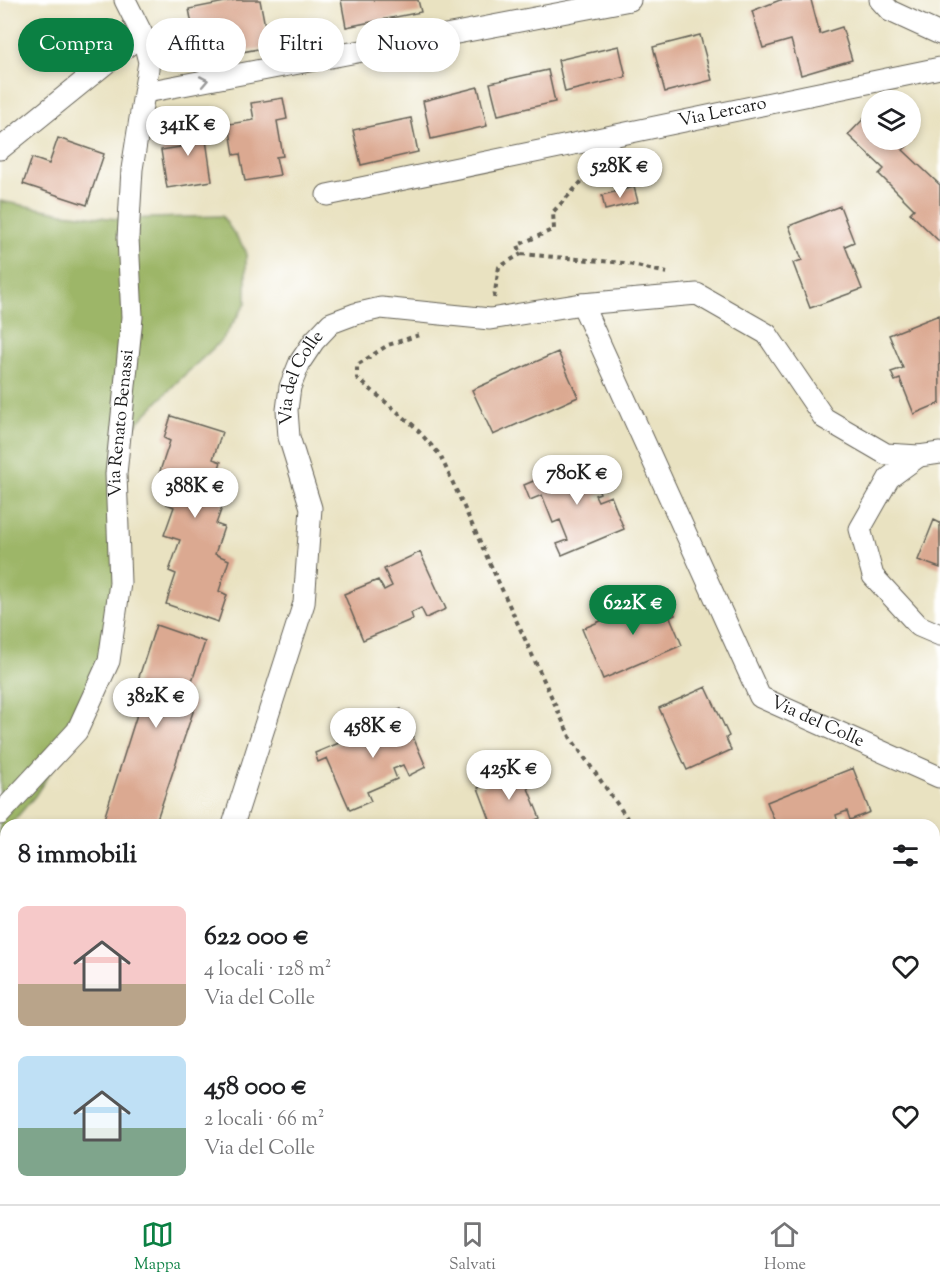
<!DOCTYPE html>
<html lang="it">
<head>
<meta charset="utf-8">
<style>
	body { margin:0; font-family:"Sorts Mill Goudy",serif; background:#f2f2f2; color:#202124; height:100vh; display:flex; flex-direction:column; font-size:22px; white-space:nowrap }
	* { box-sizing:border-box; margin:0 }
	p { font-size:20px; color:#757577 }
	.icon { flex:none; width:33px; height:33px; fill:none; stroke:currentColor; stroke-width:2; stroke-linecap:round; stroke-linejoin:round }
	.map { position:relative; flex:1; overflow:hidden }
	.panel { position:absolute; left:0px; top:819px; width:940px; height:386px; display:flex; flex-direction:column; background:#fff; border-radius:18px 18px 0 0; box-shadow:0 3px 9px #0003 }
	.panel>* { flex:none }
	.banner { position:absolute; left:18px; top:18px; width:600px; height:54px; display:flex; gap:12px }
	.tools { position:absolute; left:861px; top:90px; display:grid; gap:12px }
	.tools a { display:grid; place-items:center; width:60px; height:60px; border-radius:50%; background:#fff; box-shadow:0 3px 9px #0003; font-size:30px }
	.price { position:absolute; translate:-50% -51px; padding:0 14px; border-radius:21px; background:#fff; color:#222; font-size:20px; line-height:39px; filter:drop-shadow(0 2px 3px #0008) }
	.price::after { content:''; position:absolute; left:50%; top:36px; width:18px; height:14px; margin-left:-9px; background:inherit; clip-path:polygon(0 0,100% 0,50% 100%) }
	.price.current { background:#0b8043; color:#fff }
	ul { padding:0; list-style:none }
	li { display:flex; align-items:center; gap:18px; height:150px; padding:0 18px }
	li span { display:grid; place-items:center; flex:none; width:168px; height:120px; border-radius:9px; color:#555 }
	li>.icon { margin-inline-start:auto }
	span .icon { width:72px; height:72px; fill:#fffc; stroke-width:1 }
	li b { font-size:26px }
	h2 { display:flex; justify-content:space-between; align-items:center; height:72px; padding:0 18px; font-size:26px }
	.chip { padding:0 21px; border-radius:27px; background:#fff; box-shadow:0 3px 9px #0003; font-size:21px; line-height:54px }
	.chip.current { background:#0b8043; color:#fff }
	.menu { display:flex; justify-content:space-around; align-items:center; height:84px; border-top:2px solid #e0e0e0; background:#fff; font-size:16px; color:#757577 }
	.menu a { display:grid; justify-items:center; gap:3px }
	.menu .current { color:#0b8043 }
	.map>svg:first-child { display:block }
</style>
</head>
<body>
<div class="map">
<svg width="940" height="1204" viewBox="0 0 940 1204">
	<rect width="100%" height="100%" fill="#fff"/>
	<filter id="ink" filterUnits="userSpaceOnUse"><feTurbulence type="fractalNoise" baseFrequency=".0167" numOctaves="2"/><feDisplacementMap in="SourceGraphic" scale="12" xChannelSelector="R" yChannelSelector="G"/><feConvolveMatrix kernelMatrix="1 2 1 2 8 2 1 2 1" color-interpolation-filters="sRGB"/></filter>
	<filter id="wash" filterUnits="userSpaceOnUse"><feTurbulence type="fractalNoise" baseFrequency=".008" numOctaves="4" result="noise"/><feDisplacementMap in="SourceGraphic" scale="24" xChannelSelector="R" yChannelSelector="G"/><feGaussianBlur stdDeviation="1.35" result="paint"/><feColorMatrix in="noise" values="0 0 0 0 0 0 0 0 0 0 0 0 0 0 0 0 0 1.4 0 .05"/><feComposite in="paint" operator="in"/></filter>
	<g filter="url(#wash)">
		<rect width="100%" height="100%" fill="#e9e2c1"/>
		<path fill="#9db667" stroke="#5c6942" stroke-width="1.5" d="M 0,201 L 63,213 L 118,219 L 222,216 L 246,251 L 246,303 L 222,340 L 175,384 L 124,437 L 126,583 L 72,738 L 35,796 L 10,825 L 6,825 L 6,830 L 0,837 Z"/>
		<g id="blocks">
			<path fill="#dba991" d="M 235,0 L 260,0 L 269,47 L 199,60 L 189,9 Z
				M 341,0 L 418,0 L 421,12 L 346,27 Z
				M 780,0 L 811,0 L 820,34 L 842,27 L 852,60 L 801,75 L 791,40 L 763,48 L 752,11 Z
				M 700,35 L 712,80 L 665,92 L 653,47 Z
				M 619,46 L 626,77 L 565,92 L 558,60 Z
				M 548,70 L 555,102 L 498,115 L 490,83 Z
				M 478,87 L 487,126 L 431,139 L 423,101 Z
				M 283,98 L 287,119 L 277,121 L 283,156 L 276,157 L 280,175 L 245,181 L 240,154 L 234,155 L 229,124 L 254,120 L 251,103 Z
				M 872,110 L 872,140 L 910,140 L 910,134 L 915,138 L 903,150 L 940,185 L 940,242 L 910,213 L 914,209 L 879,174 L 884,169 L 848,135 Z
				M 411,118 L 418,152 L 361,165 L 353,130 Z
				M 203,119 L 212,181 L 167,188 L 161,150 L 180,147 L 177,123 Z
				M 58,138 L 104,154 L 87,205 L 23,184 L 32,158 L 49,164 Z
				M 634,187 L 638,202 L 605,210 L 602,195 Z
				M 840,206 L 854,242 L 845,246 L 862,289 L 810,308 L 793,263 L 802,260 L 789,226 Z
				M 939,315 L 940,403 L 914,414 L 900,379 L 895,381 L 891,372 L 903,368 L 889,335 Z
				M 558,352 L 578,397 L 493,435 L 472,390 Z
				M 171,416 L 222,432 L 213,459 L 221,462 L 211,491 L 226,496 L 216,524 L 224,527 L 215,554 L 229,560 L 219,591 L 227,595 L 218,622 L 166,604 L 176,574 L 169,571 L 180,540 L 164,535 L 174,507 L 167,504 L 175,480 L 159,474 L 170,441 L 164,438 Z
				M 586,459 L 600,493 L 595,495 L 598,501 L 611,496 L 624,529 L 562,555 L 557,544 L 568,540 L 560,520 L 553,523 L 542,495 L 530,500 L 524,485 Z
				M 934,520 L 940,523 L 940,568 L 918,560 Z
				M 420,552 L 446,609 L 426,618 L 421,608 L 411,613 L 413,619 L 363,640 L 344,594 L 378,580 L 384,590 L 392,586 L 384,569 Z
				M 666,593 L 675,615 L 670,617 L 682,645 L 603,679 L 582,629 Z
				M 156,625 L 205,642 L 186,699 L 196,703 L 155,825 L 102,825 L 145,689 L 136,686 Z
				M 706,687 L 729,736 L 726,738 L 731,750 L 687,770 L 659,708 Z
				M 401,709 L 426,767 L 408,776 L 403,765 L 393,769 L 397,779 L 367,792 L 371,801 L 350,810 L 327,758 L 318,762 L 315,753 L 358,735 L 363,745 L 374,740 L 368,724 Z
				M 853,768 L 870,812 L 850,820 L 847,811 L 836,815 L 838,823 L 832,825 L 776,825 L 767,802 Z
				M 521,771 L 540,818 L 524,825 L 492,825 L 478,788 Z
				M 934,839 L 940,844 L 940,882 L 937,880 L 934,883 Z
				M 4,953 L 6,954 L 6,1055 L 0,1053 L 0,966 Z
				M 940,1065 L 940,1121 L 934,1124 L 934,1068 Z
				M 0,1177 L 7,1203 L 38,1198 L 40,1204 L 0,1204 Z
				M 564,1198 L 659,1198 L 662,1204 L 567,1204 Z
				M 710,1198 L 762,1198 L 749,1204 L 712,1204 Z"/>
		</g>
	</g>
	<g filter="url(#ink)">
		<use href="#blocks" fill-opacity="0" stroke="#646156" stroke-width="1.5"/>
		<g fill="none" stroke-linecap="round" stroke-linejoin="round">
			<g stroke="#646156" stroke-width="23">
				<g id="street">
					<path d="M 880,0 L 890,11 L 940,34"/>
					<path d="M 146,92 L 630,0"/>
					<path d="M 0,149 L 142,34"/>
					<path id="s1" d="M 327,195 L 940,68"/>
					<path id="s2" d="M 582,304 L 760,697 L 939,777"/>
					<path d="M 919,456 L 889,478 L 860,529 L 873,576 L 919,626 L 940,635"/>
					<path id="s3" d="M 0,814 L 77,731 L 109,661 L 120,583 L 116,474 L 132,317 L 128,238 L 132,169 L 149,62 L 142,34 L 125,0"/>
					<path id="s4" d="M 233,825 L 304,603 L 311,508 L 289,437 L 287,410 L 290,387 L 300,362 L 314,341 L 331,323 L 355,314 L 381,308 L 490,319 L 582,304 L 697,294 L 767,334 L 824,418 L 886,454 L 919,456 L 940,453"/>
					<path d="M 0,908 L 6,900"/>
					<path d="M 0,1142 L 6,1141"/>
					<path d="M 389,1198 L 402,1204"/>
					<path d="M 931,1204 L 940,1200"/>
				</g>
			</g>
			<path stroke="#646156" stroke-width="4" stroke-dasharray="4.5 4.5" stroke-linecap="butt" d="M 600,162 L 553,212 L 554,229 L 518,245 L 521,254 L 624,263 L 667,273
				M 494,298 L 499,267 L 521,254
				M 419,335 L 388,345 L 357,365 L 357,378 L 413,425 L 440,455 L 570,737 L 632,825
				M 862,1198 L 865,1204"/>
			<use href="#street" stroke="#fff" stroke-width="21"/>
		</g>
		<defs><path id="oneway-chevron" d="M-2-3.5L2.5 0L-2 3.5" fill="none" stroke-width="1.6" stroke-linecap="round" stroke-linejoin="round" transform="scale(1.5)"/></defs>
		<use stroke="#999" href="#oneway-chevron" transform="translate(204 81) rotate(-11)"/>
	</g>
	<g text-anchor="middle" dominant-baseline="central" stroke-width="4.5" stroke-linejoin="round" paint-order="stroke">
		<g font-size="18" fill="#1c1c1c" stroke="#fff">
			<text stroke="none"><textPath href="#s1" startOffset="404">Via Lercaro</textPath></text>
			<text stroke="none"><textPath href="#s4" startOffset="465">Via del Colle</textPath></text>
			<text stroke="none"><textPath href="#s3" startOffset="429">Via Renato Benassi</textPath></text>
			<text stroke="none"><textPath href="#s2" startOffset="494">Via del Colle</textPath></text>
		</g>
	</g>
</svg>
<div class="tools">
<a><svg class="icon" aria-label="layers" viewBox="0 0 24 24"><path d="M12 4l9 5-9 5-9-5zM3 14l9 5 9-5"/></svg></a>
</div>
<b class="price" style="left:188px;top:157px">341K €</b>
<b class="price" style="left:620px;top:199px">528K €</b>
<b class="price" style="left:577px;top:506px">780K €</b>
<b class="price" style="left:195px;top:519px">388K €</b>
<b class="price current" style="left:633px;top:636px">622K €</b>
<b class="price" style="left:156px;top:729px">382K €</b>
<b class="price" style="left:373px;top:759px">458K €</b>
<b class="price" style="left:509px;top:801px">425K €</b>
<div class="banner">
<a class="chip current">Compra</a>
<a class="chip">Affitta</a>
<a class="chip">Filtri</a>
<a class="chip">Nuovo</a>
</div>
<section class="panel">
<h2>8 immobili<svg class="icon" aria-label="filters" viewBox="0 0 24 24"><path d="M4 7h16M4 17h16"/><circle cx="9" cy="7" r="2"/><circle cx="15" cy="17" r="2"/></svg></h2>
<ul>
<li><span style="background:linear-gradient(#f6c9c9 65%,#b9a48a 0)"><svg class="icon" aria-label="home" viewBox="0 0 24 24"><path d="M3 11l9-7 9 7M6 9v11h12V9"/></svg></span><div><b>622 000 €</b><p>4 locali · 128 m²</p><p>Via del Colle</p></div><svg class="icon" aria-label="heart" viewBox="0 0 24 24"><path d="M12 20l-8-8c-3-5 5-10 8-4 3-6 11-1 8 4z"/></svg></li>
<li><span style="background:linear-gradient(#bfe0f5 60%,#7fa58c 0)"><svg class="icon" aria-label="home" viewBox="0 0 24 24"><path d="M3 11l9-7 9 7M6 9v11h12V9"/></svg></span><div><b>458 000 €</b><p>2 locali · 66 m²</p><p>Via del Colle</p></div><svg class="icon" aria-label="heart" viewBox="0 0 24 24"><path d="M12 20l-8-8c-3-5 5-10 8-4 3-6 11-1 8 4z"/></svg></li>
</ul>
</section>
</div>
<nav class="menu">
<a class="current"><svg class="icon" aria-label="map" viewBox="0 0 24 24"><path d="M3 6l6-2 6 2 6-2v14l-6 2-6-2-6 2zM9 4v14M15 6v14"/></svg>Mappa</a>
<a><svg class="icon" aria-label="saved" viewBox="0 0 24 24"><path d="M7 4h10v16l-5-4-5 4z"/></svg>Salvati</a>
<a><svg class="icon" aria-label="home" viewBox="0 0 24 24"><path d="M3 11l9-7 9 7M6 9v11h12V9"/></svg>Home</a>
</nav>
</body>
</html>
